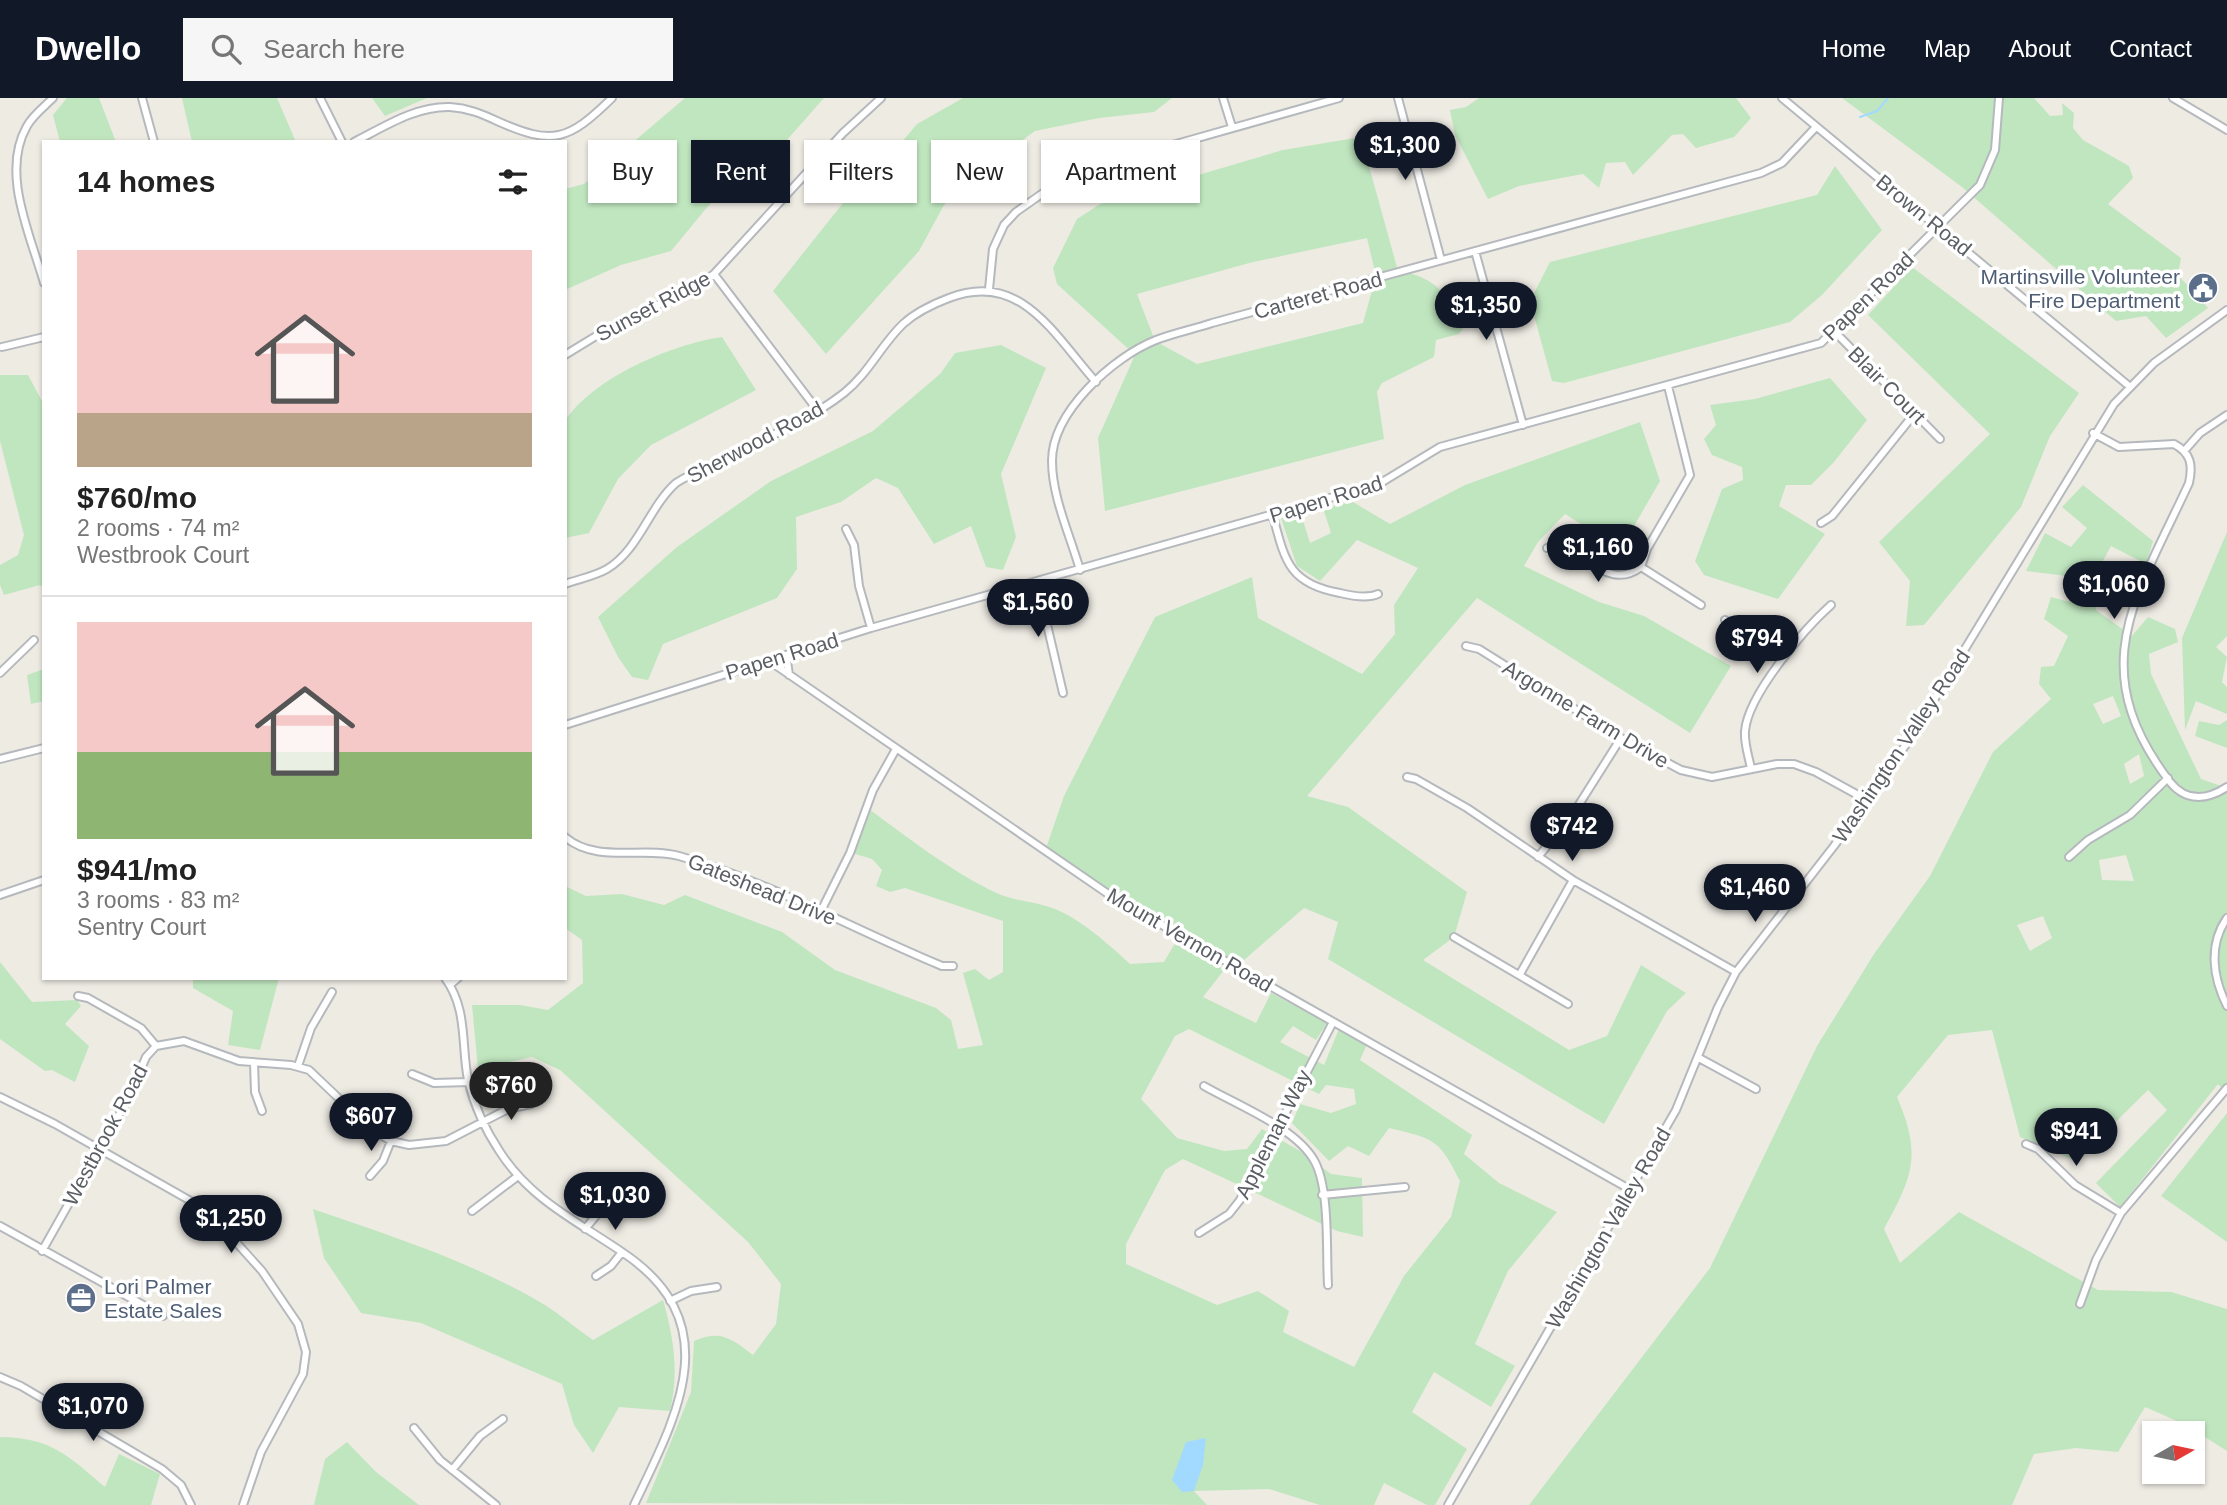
<!DOCTYPE html>
<html lang="en">
<head>
<meta charset="utf-8">
<style>
	body { margin:0; font-family:Helvetica,sans-serif; background:#f6f6f6; color:#222; height:100vh; display:flex; flex-direction:column; font-size:26px; white-space:nowrap }
	* { box-sizing:border-box; margin:0 }
	p { font-size:23px; color:#767676 }
	.icon { flex:none; width:38px; height:38px; fill:none; stroke:currentColor; stroke-width:2; stroke-linecap:round; stroke-linejoin:round }
	.map { position:relative; flex:1; overflow:hidden }
	.drawer { position:absolute; left:42px; top:42px; width:525px; height:840px; display:flex; flex-direction:column; background:#fff; border-radius:0px; box-shadow:0 2px 5px #0004 }
	.drawer>* { flex:none }
	.banner { position:absolute; left:588px; top:42px; width:665px; height:63px; display:flex; gap:14px }
	.needle { width:46px; rotate:81deg }
	.buttons { position:absolute; left:2142px; top:1323px; display:grid; gap:14px }
	.buttons a { display:grid; place-items:center; width:63px; height:63px; border-radius:0px; background:#fff; box-shadow:0 2px 5px #0004; font-size:35px }
	.price { position:absolute; translate:-50% -60px; padding:0 16px; border-radius:24px; background:#111827; color:#fff; font-size:23px; line-height:46px; filter:drop-shadow(0 2px 4px #0008) }
	.price::after { content:''; position:absolute; left:50%; top:42px; width:21px; height:16px; margin-left:-10px; background:inherit; clip-path:polygon(0 0,100% 0,50% 100%) }
	.price.selected { background:#222; color:#fff }
	ul { padding:0; list-style:none }
	li { display:grid; align-content:center; gap:14px; height:371px; padding:0 35px }
	li+li { border-top:2px solid #e0e0e0 }
	li span { display:grid; place-items:center; height:217px; border-radius:0px; color:#555 }
	li>.icon { margin-inline-start:auto }
	span .icon { width:126px; height:126px; fill:#fffc; stroke-width:1 }
	li b { font-size:30px }
	h2 { display:flex; justify-content:space-between; align-items:center; height:84px; padding:0 35px; font-size:30px }
	.tag { padding:0 24px; border-radius:0px; background:#fff; box-shadow:0 2px 5px #0004; font-size:24px; line-height:63px }
	.tag.selected { background:#111827; color:#fff }
	header { display:flex; align-items:center; gap:42px; box-sizing:border-box; height:98px; padding:0 35px; background:#111827; color:#fff }
	header strong { font-size:33px }
	nav { display:flex; gap:38px; margin-inline-start:auto; font-size:24px }
	.search { width:490px; height:63px; background:#f6f6f6; display:flex; align-items:center; gap:18px; box-sizing:border-box; padding:0 24px; border-radius:0px; color:#767676; font-size:26px }
	.map>svg:first-child { display:block }
</style>
</head>
<body>
<header>
<strong>Dwello</strong>
<div class="search"><svg class="icon" aria-label="search" viewBox="0 0 24 24"><circle cx="10" cy="10" r="6"/><path d="M15 15l6 6"/></svg>Search here</div>
<nav><a>Home</a><a>Map</a><a>About</a><a>Contact</a></nav>
</header>
<div class="map">
<svg width="2227" height="1407" viewBox="0 0 2227 1407">
	<rect width="100%" height="100%" fill="#eeebe3"/>
	<path fill="#c0e6bf" fill-rule="evenodd" d="M 67,0 L 99,0 L 116,44 L 60,44 L 53,17 Z
		M 182,0 L 277,0 L 296,44 L 192,44 Z
		M 372,0 L 427,0 L 385,18 Z
		M 685,0 L 824,0 L 786,43 L 709,107 L 671,153 L 621,167 L 565,192 L 565,91 L 584,86 Z
		M 963,0 L 1172,0 L 1154,14 L 1099,20 L 1035,33 L 996,61 L 944,107 L 919,153 L 826,256 L 773,193 L 843,105 L 884,65 L 917,26 Z
		M 1479,0 L 1736,0 L 1751,20 L 1734,39 L 1696,50 L 1683,36 L 1672,37 L 1633,77 L 1625,64 L 1606,65 L 1599,90 L 1583,76 L 1519,88 L 1488,101 L 1455,37 L 1450,12 L 1466,9 Z
		M 1842,0 L 2034,0 L 2050,18 L 2063,17 L 2062,5 L 2074,15 L 2073,30 L 2083,42 L 2129,68 L 2133,80 L 2108,106 L 2181,160 L 2178,177 L 2208,210 L 2166,240 L 2146,218 L 2116,223 L 1962,89 Z
		M 1361,39 L 1398,173 C 1437,179 1446,196 1464,229 L 1459,236 L 1436,242 L 1434,259 L 1382,285 L 1377,294 L 1384,341 L 1105,413 L 1098,340 L 1135,257 L 1057,186 L 1053,170 L 1077,121 L 1100,106 L 1283,52 ZM 1367,140 L 1376,178 L 1363,225 L 1197,266 L 1155,243 L 1137,196 L 1253,164 Z
		M 1835,68 L 1882,132 L 1822,197 L 1790,224 L 1564,285 L 1552,283 L 1530,203 L 1550,164 L 1817,97 Z
		M 1912,169 L 2079,295 L 2050,338 L 2021,409 L 1924,527 L 1906,528 L 1910,483 L 1879,444 L 1990,336 L 1868,217 Z
		M 722,239 L 756,292 L 651,347 L 618,381 L 589,435 L 565,440 L 565,323 C 593,280 672,246 722,239 Z
		M 1001,247 L 1046,270 L 1001,376 L 1016,439 L 1003,472 L 986,469 L 971,428 L 934,446 L 898,390 L 876,380 L 841,404 L 796,419 L 797,471 L 777,500 L 663,546 L 648,582 L 632,579 L 618,559 L 598,519 L 677,449 L 771,383 L 873,333 L 940,276 L 955,255 Z
		M 0,277 L 28,277 L 44,307 L 44,491 L 40,487 L 4,497 L 0,487 L 0,467 L 18,457 L 24,437 L 0,343 Z
		M 1830,280 L 1867,322 L 1834,364 L 1811,387 L 1786,387 L 1779,408 L 1825,436 L 1778,501 L 1704,477 L 1695,463 L 1722,391 L 1743,382 L 1742,369 L 1712,357 L 1704,341 L 1716,327 L 1710,307 L 1755,301 Z
		M 1640,324 L 1660,383 L 1626,442 L 1608,443 L 1565,416 L 1538,444 L 1524,468 L 1599,504 L 1644,518 L 1731,568 L 1690,635 L 1477,500 L 1307,698 L 1348,709 L 1467,794 L 1454,839 L 1423,862 L 1569,952 L 1607,938 L 1641,867 L 1686,895 L 1667,913 L 1604,1026 L 1328,861 L 1338,824 L 1304,810 L 1236,869 L 1114,800 L 1045,753 L 1064,698 L 1155,519 L 1252,479 L 1258,520 L 1362,576 L 1395,536 L 1394,507 L 1418,470 L 1357,442 L 1320,483 L 1297,468 L 1281,420 L 1301,416 L 1310,445 L 1331,435 L 1323,410 L 1353,404 L 1390,426 L 1465,387 Z
		M 2083,387 L 2153,443 L 2146,466 L 2111,448 L 2093,481 L 2096,512 L 2132,538 L 2148,519 L 2175,531 L 2178,544 L 2149,556 L 2151,576 L 2201,681 L 2227,690 L 2227,996 L 2218,986 L 2120,1109 L 2096,1085 L 2167,1012 L 2148,992 L 2076,1063 L 2020,1039 L 1992,932 L 1948,937 L 1897,999 C 1922,1057 1913,1078 1884,1131 L 1900,1165 L 1959,1114 L 2098,1192 L 2171,1194 L 2227,1211 L 2227,1353 L 2186,1327 L 2145,1309 L 2118,1354 L 2076,1350 L 2034,1356 L 2012,1407 L 1529,1407 L 1710,1170 L 1817,948 L 1874,856 L 1930,778 L 1993,654 L 2051,601 L 2039,586 L 2041,569 L 2054,568 L 2068,538 L 2044,521 L 2051,499 L 2069,504 L 2067,478 L 2026,473 L 2045,435 L 2071,449 L 2087,430 L 2062,409 ZM 2113,598 L 2121,618 L 2103,626 L 2093,606 ZM 2139,656 L 2144,678 L 2130,686 L 2124,666 ZM 2126,757 L 2134,783 L 2102,782 L 2099,762 ZM 2043,818 L 2052,840 L 2030,853 L 2017,827 Z
		M 2227,434 L 2227,538 L 2216,549 L 2227,559 L 2222,584 L 2227,589 L 2227,616 L 2196,603 L 2185,632 L 2182,540 Z
		M 44,571 L 44,603 L 31,606 L 27,577 Z
		M 2227,622 L 2227,650 L 2195,638 L 2199,623 L 2219,627 Z
		M 869,711 C 908,740 947,770 990,792 C 1014,804 1029,802 1052,810 C 1077,818 1111,848 1130,866 L 1164,864 L 1178,840 L 1224,872 L 1203,899 L 1256,925 L 1271,895 L 1327,925 L 1316,942 L 1293,928 L 1280,944 L 1324,967 L 1339,931 L 1367,946 L 1360,962 L 1472,1037 L 1464,1056 L 1499,1085 L 1557,1114 L 1508,1173 L 1475,1246 L 1515,1268 L 1491,1309 L 1434,1274 L 1412,1314 L 1467,1351 L 1435,1407 L 1427,1407 L 1384,1385 L 1374,1407 L 1320,1407 L 1269,1391 L 1194,1393 L 1207,1407 L 646,1405 L 691,1294 L 694,1243 C 721,1231 732,1241 753,1257 L 776,1226 L 781,1186 L 748,1144 L 560,972 L 532,959 L 478,971 L 472,907 L 520,907 L 548,912 L 583,885 L 582,842 L 565,830 L 565,788 L 586,798 L 622,796 L 664,807 L 685,797 L 782,834 L 835,872 L 936,910 L 951,922 L 958,951 L 983,947 L 963,875 L 975,871 L 989,882 L 1003,874 L 1003,823 L 905,790 L 890,794 L 876,788 L 882,772 L 872,761 L 852,755 ZM 1189,931 L 1319,996 L 1326,987 L 1354,991 L 1356,1006 L 1331,1015 L 1300,1006 L 1292,1025 L 1329,1063 L 1348,1048 L 1369,1058 L 1389,1030 C 1435,1041 1439,1041 1460,1083 L 1451,1119 L 1404,1178 L 1354,1269 L 1283,1234 L 1289,1213 L 1258,1193 L 1217,1207 L 1126,1166 L 1126,1146 L 1165,1072 L 1183,1061 L 1337,1133 L 1363,1139 L 1362,1080 L 1331,1076 L 1300,1053 L 1262,1031 L 1247,1051 L 1224,1053 L 1177,1040 L 1141,1001 L 1175,938 Z
		M 0,864 L 32,904 L 77,902 L 81,908 L 65,926 L 89,948 L 75,984 L 52,972 L 45,973 L 0,941 Z
		M 193,880 L 279,880 L 260,952 L 228,947 L 233,913 L 193,890 Z
		M 2227,1015 L 2227,1144 L 2161,1098 Z
		M 313,1111 C 391,1138 473,1164 545,1207 C 562,1218 577,1231 593,1242 L 663,1202 C 674,1240 679,1275 670,1313 L 619,1309 L 593,1355 L 574,1327 L 562,1286 L 421,1225 L 361,1215 L 324,1160 Z
		M 0,1339 C 52,1340 67,1357 105,1389 L 119,1356 L 160,1376 L 151,1407 L 0,1407 Z
		M 347,1344 L 376,1374 L 419,1407 L 314,1407 L 325,1361 Z"/>
	<path fill="#a2daff" d="M 1206,1340 L 1203,1367 L 1194,1393 L 1182,1394 L 1172,1382 L 1186,1344 Z"/>
	<g fill="none" stroke-linecap="round" stroke-linejoin="round">
		<path stroke="#a2daff" stroke-width="2" d="M 1860,19 L 1877,13 L 1888,0"/>
		<g stroke="#b5b9bd" stroke-width="10">
			<path id="minor" d="M 142,0 L 154,44
				M 320,0 L 342,44
				M 1223,0 L 1232,29
				M 1398,0 L 1441,162
				M 1782,0 L 2129,288
				M 2173,0 L 2227,32
				M 354,44 C 384,29 415,8 450,9 C 468,10 482,16 497,23 C 553,48 568,43 612,0
				M 1475,153 L 1523,327
				M 714,176 L 818,313
				M 44,185 C 31,138 0,75 27,28 C 33,17 44,9 53,0
				M 989,191 L 993,151 L 1004,127 L 1016,114 L 1070,76 L 1339,0
				M 1834,233 L 1940,341
				M 2,249 L 44,239
				M 565,257 L 619,224 L 690,193 L 714,176 L 843,35 L 881,0
				M 1668,288 L 1690,377 L 1647,451 L 1641,469 L 1701,507
				M 2093,335 L 2119,349 L 2174,346 C 2191,355 2193,367 2189,385 C 2137,498 2082,569 2170,684 C 2186,704 2207,702 2227,689
				M 2185,352 L 2200,335 L 2227,317
				M 1273,418 C 1285,463 1289,486 1340,495 C 1352,498 1367,501 1378,496
				M 1821,425 L 1832,418 L 1915,315
				M 846,431 L 854,447 L 859,488 L 871,530
				M 1547,450 C 1582,448 1607,495 1641,469
				M 1080,472 C 1070,437 1052,399 1052,363 C 1052,314 1113,259 1156,242 C 1174,235 1194,231 1212,225 L 1761,75 L 1782,65 L 1816,29
				M 1037,484 L 1063,595
				M 565,486 C 579,481 595,478 607,471 C 639,452 649,409 676,385 C 731,352 794,334 844,295 C 869,275 881,247 903,226 C 915,215 933,206 949,200 C 1021,172 1054,237 1096,284
				M 1725,522 L 1784,559
				M 1466,548 L 1479,551 L 1621,640 L 1681,672 L 1712,679 L 1777,666 L 1794,666 L 1816,674 L 1867,702
				M 768,562 L 1114,800 L 1631,1092
				M 0,575 L 34,542
				M 789,577 L 787,563 L 792,556
				M 565,627 L 871,530 L 1379,386 L 1440,349 L 1821,245 L 1980,87 L 1995,52 L 1999,0
				M 0,661 L 44,650
				M 1751,671 C 1749,659 1744,646 1745,633 C 1748,597 1804,531 1831,507
				M 1407,679 L 1416,681 L 1467,710 L 1573,782 L 1736,874
				M 565,739 C 597,766 642,748 679,758 C 771,784 854,832 942,868 L 953,868
				M 1538,759 L 1573,716 L 1621,640
				M 2069,759 L 2088,742 L 2130,717 L 2168,680
				M 0,797 L 44,782
				M 821,813 L 850,755 L 873,692 L 896,651
				M 2227,820 C 2208,847 2213,880 2227,908
				M 1454,839 L 1568,906
				M 1520,876 L 1573,782
				M 445,880 C 468,911 461,947 468,982 C 474,1007 486,1033 500,1054 C 531,1102 577,1123 622,1154 C 729,1225 677,1317 634,1407
				M 450,887 L 458,880
				M 78,898 L 88,900 L 141,930 L 156,948
				M 1699,960 L 1756,991
				M 254,965 L 255,994 L 262,1013
				M 298,968 L 311,930 L 332,894
				M 412,976 L 434,985 L 469,984
				M 1204,988 C 1237,1007 1297,1030 1315,1064 C 1330,1093 1326,1154 1328,1187
				M 0,999 L 55,1026 L 189,1102 L 216,1122 L 262,1173 L 298,1226 L 306,1254 L 303,1276 L 261,1354 L 243,1407
				M 2026,1046 L 2038,1051 L 2075,1087 L 2121,1115
				M 370,1078 L 383,1063 L 391,1043
				M 1322,1097 L 1405,1089
				M 472,1113 L 518,1078
				M 0,1128 L 163,1218
				M 585,1131 L 608,1103
				M 1199,1135 L 1229,1116 L 1240,1102 L 1333,924
				M 42,1153 L 129,999 L 146,959 L 156,948 L 184,943 L 239,963 L 291,967 L 309,972 L 372,1032 L 391,1043 L 409,1047 L 446,1043 L 508,1011 L 531,1006
				M 596,1178 L 611,1168 L 622,1154
				M 670,1203 L 691,1193 L 717,1189
				M 2080,1206 L 2096,1162 L 2121,1115 L 2227,990
				M 0,1279 L 21,1288 L 162,1371 L 181,1387 L 191,1407
				M 414,1330 L 440,1362 L 496,1407
				M 452,1372 L 480,1338 L 503,1321
				M 1448,1407 L 1676,1012 L 1718,909 L 1736,874 L 1834,748 L 1912,638 L 2114,306 L 2154,265 L 2227,212"/>
		</g>
		<use href="#minor" stroke="#fff" stroke-width="6"/>
	</g>
	<defs>
		<g id="civic-disc" transform="scale(1.575)"><circle r="9.5" fill="#5c6f8a" stroke="#fff"/><path d="M-.6-6.5H3V-4.5H.6V-3L4-1V1h2V6H-6V1h2V-1L-.6-3ZM-1.2 2.5V6h2.4V2.5Z" fill="#fff"/></g>
		<g id="office-disc" transform="scale(1.575)"><circle r="9.5" fill="#5c6f8a" stroke="#fff"/><path d="M-6-3h4V-5.5h4V-3h4V5H-6ZM-1-4.5V-3h2v-1.5ZM-6 0V1H6V0Z" fill="#fff"/></g>
	</defs>
	<g fill-rule="evenodd">
		<use href="#civic-disc" x="2203" y="190"/>
		<use href="#office-disc" x="81" y="1200"/>
	</g>
	<g text-anchor="middle" dominant-baseline="central" stroke-width="7" stroke-linejoin="round" paint-order="stroke">
		<g font-size="21" fill="#5b5f64" stroke="#fff">
			<text transform="translate(1924 117) rotate(39)">Brown Road</text>
			<text transform="translate(1318 197) rotate(-15)">Carteret Road</text>
			<text transform="translate(1868 198) rotate(-44)">Papen Road</text>
			<text transform="translate(653 208) rotate(-28)">Sunset Ridge</text>
			<text transform="translate(1887 287) rotate(45)">Blair Court</text>
			<text transform="translate(755 344) rotate(-28)">Sherwood Road</text>
			<text transform="translate(1326 401) rotate(-17)">Papen Road</text>
			<text transform="translate(782 558) rotate(-17)">Papen Road</text>
			<text transform="translate(1586 616) rotate(31)">Argonne Farm Drive</text>
			<text transform="translate(1901 648) rotate(-56)">Washington Valley Road</text>
			<text transform="translate(762 791) rotate(22)">Gateshead Drive</text>
			<text transform="translate(1190 842) rotate(30)">Mount Vernon Road</text>
			<text transform="translate(1273 1036) rotate(-63)">Appleman Way</text>
			<text transform="translate(105 1037) rotate(-62)">Westbrook Road</text>
			<text transform="translate(1608 1130) rotate(-60)">Washington Valley Road</text>
		</g>
		<g font-size="21" fill="#4e5e75" stroke="#fff" text-anchor="end">
			<text x="2180" y="178">Martinsville Volunteer<tspan x="2180" dy="24">Fire Department</tspan></text>
			<text x="104" y="1188" text-anchor="start">Lori Palmer<tspan x="104" dy="24">Estate Sales</tspan></text>
		</g>
	</g>
</svg>
<div class="buttons">
<a><svg class="needle" viewBox="-14 -14 28 28"><path d="M0-13l5 13h-10z" fill="#e53935"/><path d="M0 13l5-13h-10z" fill="#767676"/></svg></a>
</div>
<b class="price" style="left:1405px;top:84px">$1,300</b>
<b class="price" style="left:1486px;top:244px">$1,350</b>
<b class="price" style="left:1598px;top:486px">$1,160</b>
<b class="price" style="left:2114px;top:523px">$1,060</b>
<b class="price" style="left:1038px;top:541px">$1,560</b>
<b class="price" style="left:1757px;top:577px">$794</b>
<b class="price" style="left:1572px;top:765px">$742</b>
<b class="price" style="left:1755px;top:826px">$1,460</b>
<b class="price selected" style="left:511px;top:1024px">$760</b>
<b class="price" style="left:371px;top:1055px">$607</b>
<b class="price" style="left:2076px;top:1070px">$941</b>
<b class="price" style="left:615px;top:1134px">$1,030</b>
<b class="price" style="left:231px;top:1157px">$1,250</b>
<b class="price" style="left:93px;top:1345px">$1,070</b>
<div class="banner">
<a class="tag">Buy</a>
<a class="tag selected">Rent</a>
<a class="tag">Filters</a>
<a class="tag">New</a>
<a class="tag">Apartment</a>
</div>
<section class="drawer">
<h2>14 homes<svg class="icon" aria-label="filters" viewBox="0 0 24 24"><path d="M4 7h16M4 17h16"/><circle cx="9" cy="7" r="2"/><circle cx="15" cy="17" r="2"/></svg></h2>
<ul>
<li><span style="background:linear-gradient(#f6c9c9 75%,#b9a48a 0)"><svg class="icon" aria-label="home" viewBox="0 0 24 24"><path d="M3 11l9-7 9 7M6 9v11h12V9"/></svg></span><div><b>$760/mo</b><p>2 rooms · 74 m²</p><p>Westbrook Court</p></div></li>
<li><span style="background:linear-gradient(#f6c9c9 60%,#8fb573 0)"><svg class="icon" aria-label="home" viewBox="0 0 24 24"><path d="M3 11l9-7 9 7M6 9v11h12V9"/></svg></span><div><b>$941/mo</b><p>3 rooms · 83 m²</p><p>Sentry Court</p></div></li>
</ul>
</section>
</div>
</body>
</html>
